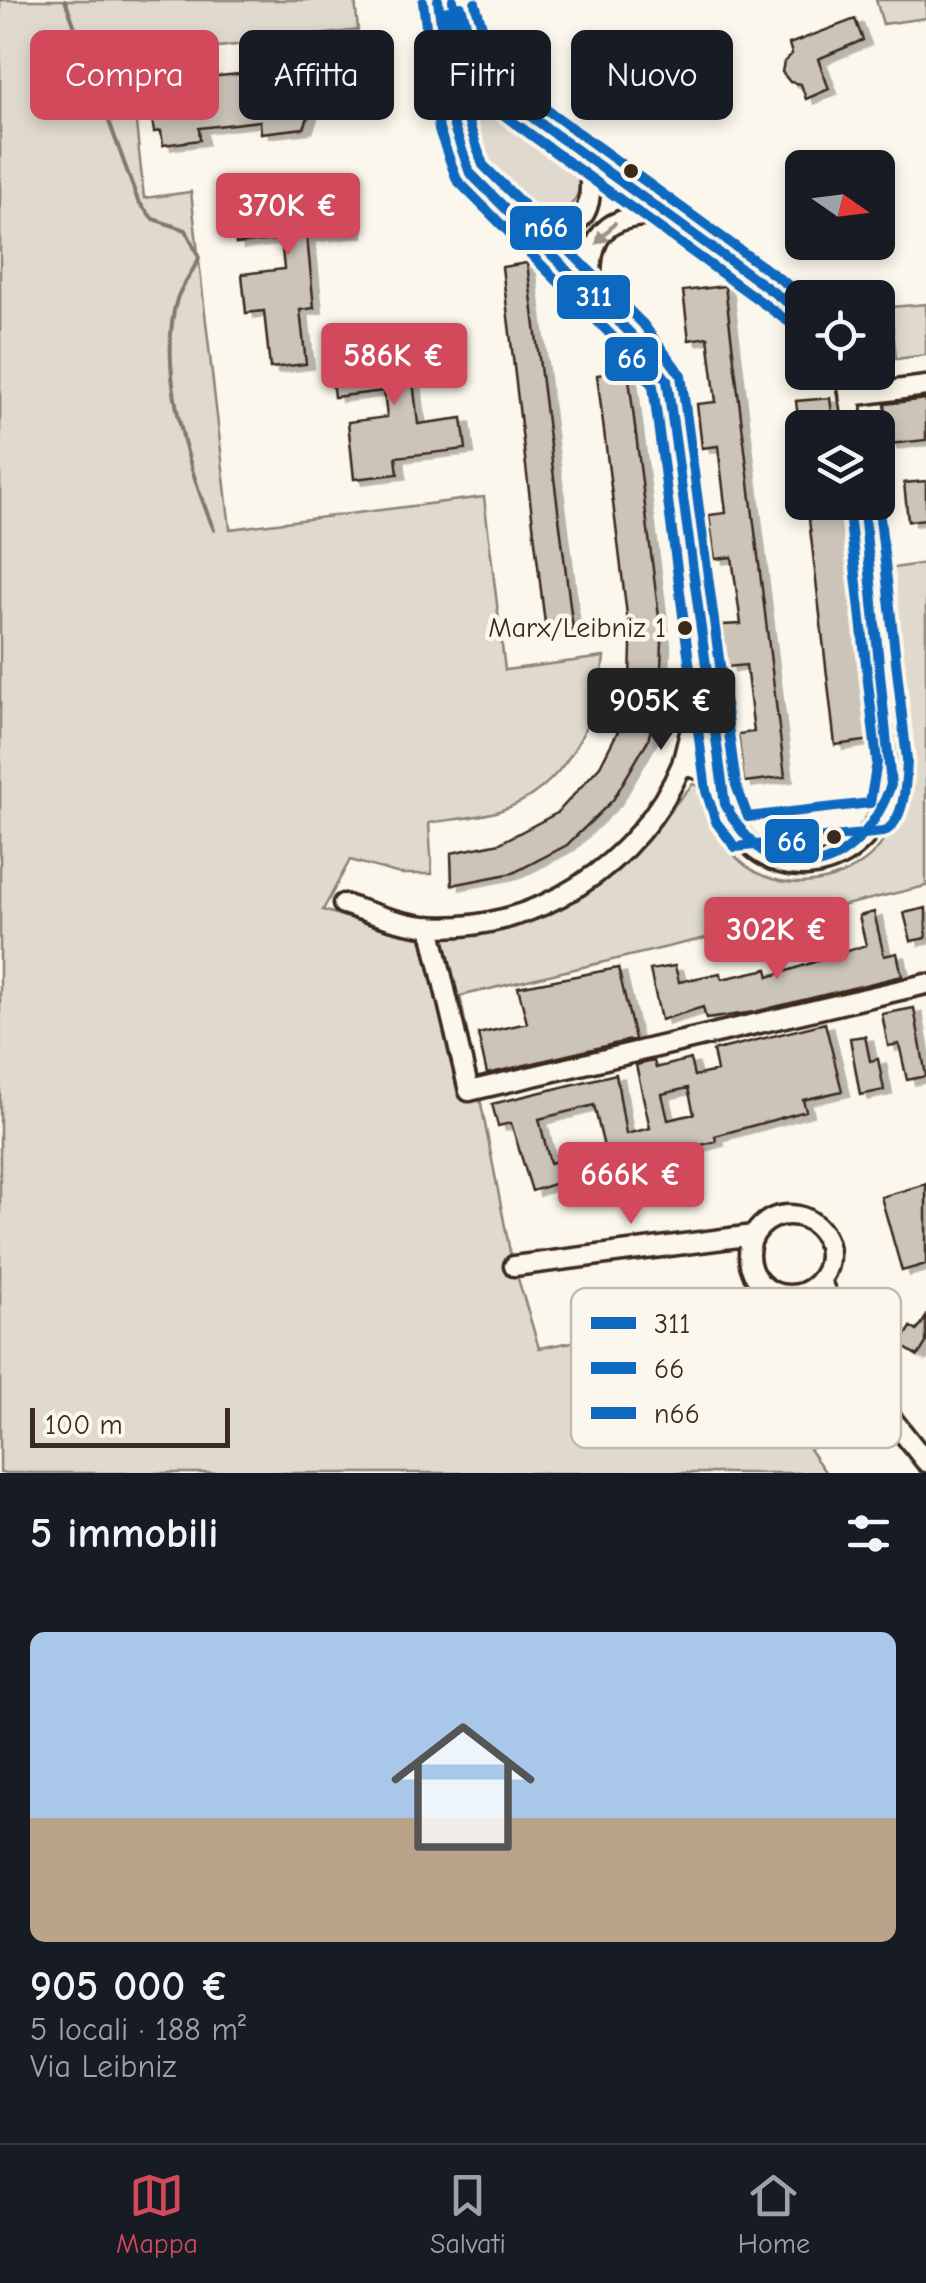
<!DOCTYPE html>
<html lang="it">
<head>
<meta charset="utf-8">
<style>
	body { margin:0; font-family:"Comic Neue",sans-serif; background:#242831; color:#f1f3f6; height:100vh; display:flex; flex-direction:column; font-size:38px; white-space:nowrap }
	* { box-sizing:border-box; margin:0 }
	p { font-size:32px; color:#9ea1a6 }
	.icon { flex:none; width:55px; height:55px; fill:none; stroke:currentColor; stroke-width:2; stroke-linecap:round; stroke-linejoin:round }
	.map { position:relative; height:1473px; overflow:hidden }
	.drawer { display:flex; flex-direction:column; background:#171b24; flex:1 }
	.drawer>* { flex:none }
	.hud { position:absolute; left:30px; top:30px; width:868px; height:90px; display:flex; gap:20px }
	.needle { width:65px; rotate:104deg }
	.buttons { position:absolute; left:785px; top:150px; display:grid; gap:20px }
	.buttons a { display:grid; place-items:center; width:110px; height:110px; border-radius:15px; background:#171b24; box-shadow:0 5px 15px #0003; font-size:50px }
	.scale { position:absolute; left:30px; bottom:25px; width:200px; box-sizing:border-box; padding-left:10px; border:5px solid #3b2a1e; border-top:0; font-size:28px; line-height:35px; white-space:nowrap; color:#3b2a1e; -webkit-text-stroke:8px #fbf7ec; paint-order:stroke }
	.price { position:absolute; translate:-50% -85px; padding:0 22px; border-radius:10px; background:#d1495b; color:#fff; font-size:32px; line-height:65px; filter:drop-shadow(0 2px 5px #0008) }
	.price::after { content:''; position:absolute; left:50%; top:60px; width:30px; height:22px; margin-left:-15px; background:inherit; clip-path:polygon(0 0,100% 0,50% 100%) }
	.price.selected { background:#222; color:#fff }
	ul { padding:0; list-style:none }
	li { display:grid; align-content:center; gap:20px; height:530px; padding:0 30px }
	li span { display:grid; place-items:center; height:310px; border-radius:15px; color:#555 }
	li>.icon { margin-inline-start:auto }
	span .icon { width:180px; height:180px; fill:#fffc; stroke-width:1 }
	li b { font-size:42px }
	h2 { display:flex; justify-content:space-between; align-items:center; height:120px; padding:0 30px; font-size:42px }
	.chip { padding:0 35px; border-radius:15px; background:#171b24; box-shadow:0 5px 15px #0003; font-size:35px; line-height:90px }
	.chip.selected { background:#d1495b; color:#fff }
	.menu { display:flex; justify-content:space-around; align-items:center; height:140px; border-top:2px solid #363941; background:#171b24; font-size:28px; color:#9ea1a6 }
	.menu a { display:grid; justify-items:center; gap:5px }
	.menu .selected { color:#d1495b }
	.map>svg:first-child { display:block }
</style>
</head>
<body>
<div class="map">
<svg width="926" height="1473" viewBox="0 0 926 1473">
	<defs>
		<filter id="shadow"><feDropShadow dx="8" dy="4.5" stdDeviation="0" flood-color="#0004"/></filter>
	</defs>
	<rect width="100%" height="100%" fill="#fbf7ec"/>
	<filter id="ink" filterUnits="userSpaceOnUse"><feTurbulence type="fractalNoise" baseFrequency=".01" numOctaves="2"/><feDisplacementMap in="SourceGraphic" scale="20" xChannelSelector="R" yChannelSelector="G"/><feConvolveMatrix kernelMatrix="1 2 1 2 8 2 1 2 1" color-interpolation-filters="sRGB"/></filter>
	<g filter="url(#ink)">
		<path fill="#dfd9ce" stroke="#8d8276" stroke-width="2.5" d="M 0,0 L 355,0 L 358,30 L 129,58 L 144,198 L 191,192 L 230,529 L 484,497 L 505,670 L 604,657 C 598,720 565,790 499,811 C 477,818 452,819 429,823 L 432,874 L 400,874 L 350,860 L 323,910 C 355,920 387,932 421,934 C 486,939 574,912 622,866 C 648,841 668,811 693,784 L 703,789 C 711,811 717,833 731,851 C 767,898 844,890 879,847 C 890,833 897,807 901,790 C 913,739 892,625 887,569 L 926,563 L 926,886 L 460,996 L 510,1252 L 539,1348 L 764,1307 L 807,1309 C 822,1318 849,1392 863,1414 L 809,1449 L 826,1473 L 0,1473 Z
			M 876,0 L 926,0 L 926,18 L 883,24 Z
			M 462,65 C 472,80 482,98 497,109 C 531,135 623,172 555,219 C 485,208 466,124 462,65 Z
			M 926,304 L 926,355 L 896,359 L 891,307 Z"/>
		<g fill="none" stroke-linecap="round" stroke-linejoin="round">
			<path stroke="#85796d" stroke-width="4" d="M 65,0 L 138,201 L 153,219 L 186,230 L 199,258 C 193,272 181,286 177,299 C 157,365 188,468 214,530"/>
		</g>
		<path fill="#ccc4b9" stroke="#3b2a1e" stroke-width="2.5" fill-rule="evenodd" filter="url(#shadow)" d="M 855,19 L 863,40 L 818,59 L 829,89 L 806,99 L 801,84 L 790,82 L 782,72 L 784,62 L 792,54 L 789,44 Z
			M 294,52 L 305,72 L 322,72 L 330,82 L 324,105 L 311,109 L 304,128 L 261,133 L 260,121 L 199,128 L 200,140 L 163,145 L 161,131 L 154,132 L 147,86 L 160,86 L 158,72 L 189,68 L 191,79 L 258,72 L 255,57 Z
			M 350,184 L 355,232 L 307,237 L 314,308 L 300,310 L 306,364 L 270,368 L 264,311 L 246,313 L 242,274 L 284,269 L 281,239 L 236,244 L 231,197 Z
			M 527,263 L 573,629 L 546,632 L 502,267 Z
			M 725,286 L 785,777 L 744,782 L 738,734 L 754,732 L 746,665 L 727,667 L 722,625 L 741,624 L 732,557 L 715,559 L 709,515 L 726,513 L 718,446 L 702,448 L 697,404 L 716,402 L 708,337 L 689,340 L 683,291 Z
			M 450,347 L 453,376 L 413,381 L 418,424 L 462,418 L 466,449 L 396,457 L 398,474 L 354,479 L 348,422 L 387,417 L 384,391 L 334,397 L 329,354 L 373,348 L 374,356 Z
			M 627,363 L 662,641 L 660,696 L 648,740 L 613,800 L 567,845 L 513,873 L 452,885 L 451,853 L 500,843 L 557,813 L 600,766 L 622,723 L 630,678 L 631,647 L 597,375 L 604,374 L 603,366 Z
			M 830,398 L 834,428 L 799,428 L 796,401 Z
			M 926,399 L 926,440 L 889,444 L 885,404 Z
			M 926,481 L 926,519 L 908,521 L 904,483 Z
			M 807,502 L 843,502 L 872,740 L 835,745 Z
			M 926,908 L 926,938 L 911,941 L 904,913 Z
			M 874,912 L 884,956 L 897,953 L 902,976 L 754,1012 L 706,1019 L 703,1007 L 661,1020 L 650,970 L 675,966 L 679,982 L 720,973 L 722,979 L 767,969 L 769,977 L 866,945 L 859,916 Z
			M 618,968 L 635,1039 L 487,1074 L 478,1034 L 527,1023 L 518,987 Z
			M 914,1008 L 926,1076 L 907,1080 L 899,1044 L 888,1046 L 882,1014 Z
			M 825,1023 L 842,1091 L 803,1100 L 806,1111 L 715,1136 L 716,1141 L 642,1161 L 608,1164 L 594,1105 L 539,1119 L 550,1163 L 584,1154 L 589,1173 L 532,1191 L 511,1123 L 498,1126 L 492,1104 L 616,1074 L 626,1134 L 650,1128 L 636,1065 L 654,1061 L 656,1068 L 690,1059 L 694,1076 L 717,1071 L 713,1051 ZM 688,1088 L 694,1114 L 668,1120 L 662,1094 Z
			M 865,1036 L 870,1061 L 878,1059 L 884,1090 L 860,1095 L 850,1038 Z
			M 926,1184 L 926,1264 L 902,1271 L 881,1197 Z
			M 926,1317 L 926,1343 L 918,1356 L 900,1345 L 911,1327 L 917,1331 Z"/>
		<g fill="none" stroke-linecap="round" stroke-linejoin="round">
			<g stroke="#3b2a1e" stroke-width="25">
				<path id="minor" d="M 438,0 L 454,127 L 470,173 L 632,335 L 667,380 L 725,804 C 757,898 870,880 891,785 L 863,502
					M 460,0 L 475,59 L 511,102 L 802,313
					M 525,230 C 584,233 596,217 588,159
					M 592,295 C 586,233 605,214 666,215
					M 846,372 L 854,428
					M 850,396 L 926,386
					M 702,686 L 682,764 L 697,769 L 718,767
					M 343,904 C 369,912 397,923 425,926 C 534,935 641,863 682,764
					M 430,926 L 469,1091 L 926,984
					M749 1255a40 40 0 1 1 80 0a40 40 0 1 1-80 0Z
					M 514,1266 L 754,1235
					M 820,1280 L 873,1395 L 926,1462"/>
			</g>
			<use href="#minor" stroke="#fbf7ec" stroke-width="18"/>
			<g stroke="#fbf7ec" stroke-width="18">
				<path id="bus-1" d="M 438,0 L 454,127 L 470,173 L 632,335 L 667,380 L 725,804 C 774,899 857,877 891,785 L 863,502
					M 461,7 L 478,64 L 511,102 L 802,313"/>
			</g>
			<g stroke="#fbf7ec" stroke-width="18">
				<path id="bus-2" d="M 423,2 L 439,130 L 457,180 L 621,345 L 653,386 L 706,791 L 716,822 L 735,847 L 883,832 C 905,822 906,783 907,760 L 878,500
					M 447,11 L 465,71 L 501,113 L 793,325"/>
			</g>
			<g stroke="#fbf7ec" stroke-width="18">
				<path id="bus-3" d="M 453,0 L 469,124 L 483,165 L 643,324 L 681,375 L 736,785 L 748,817 L 870,803 L 877,762 L 848,504
					M 475,3 L 491,57 L 521,91 L 806,298"/>
			</g>
			<use href="#bus-1" stroke="#0c69bf" stroke-width="10"/>
			<use href="#bus-2" stroke="#0c69bf" stroke-width="10"/>
			<use href="#bus-3" stroke="#0c69bf" stroke-width="10"/>
		</g>
		<defs><path id="oneway-solid" d="M-6-.8H1V-3.2L6.5 0L1 3.2V.8H-6Z" transform="scale(2.5)"/></defs>
		<use fill="#9b9085" href="#oneway-solid" transform="translate(606 233) rotate(132)"/>
	</g>
	<g fill="#3b2a1e" stroke="#fbf7ec" stroke-width="4">
		<circle cx="631" cy="171" r="9"/>
		<circle cx="685" cy="628" r="9"/>
		<circle cx="834" cy="837" r="9"/>
	</g>
	<g text-anchor="middle" dominant-baseline="central" stroke-width="9" stroke-linejoin="round" paint-order="stroke">
		<g font-size="28" fill="#3b2a1e" stroke="#fbf7ec" text-anchor="end">
			<text x="666" y="628">Marx/Leibniz 1</text>
		</g>
	</g>
	<rect x="571" y="1288" width="330" height="160" rx="15" fill="#fbf7ec" stroke="#c1baae" stroke-width="2.5"/>
	<rect x="591" y="1317" width="45" height="12" fill="#0c69bf"/>
	<rect x="591" y="1362" width="45" height="12" fill="#0c69bf"/>
	<rect x="591" y="1407" width="45" height="12" fill="#0c69bf"/>
	<g font-size="28" fill="#3b2a1e">
		<text x="654" y="1333">311</text>
		<text x="654" y="1378">66</text>
		<text x="654" y="1423">n66</text>
	</g>
	<g stroke="#fbf7ec" stroke-width="4">
		<rect x="508" y="204" width="76" height="48" rx="10" fill="#0c69bf"/>
		<rect x="555" y="273" width="77" height="48" rx="10" fill="#0c69bf"/>
		<rect x="603" y="335" width="57" height="48" rx="10" fill="#0c69bf"/>
		<rect x="763" y="817" width="58" height="48" rx="10" fill="#0c69bf"/>
	</g>
	<g font-size="28" text-anchor="middle" font-weight="bold" fill="#fff">
		<text x="546" y="237">n66</text>
		<text x="594" y="306">311</text>
		<text x="632" y="368">66</text>
		<text x="792" y="851">66</text>
	</g>
</svg>
<div class="buttons">
<a><svg class="needle" viewBox="-14 -14 28 28"><path d="M0-13l5 13h-10z" fill="#e53935"/><path d="M0 13l5-13h-10z" fill="#9ea1a6"/></svg></a>
<a><svg class="icon" aria-label="locate" viewBox="0 0 24 24"><circle cx="12" cy="12" r="6"/><path d="M12 2v4M12 18v4M2 12h4M18 12h4"/></svg></a>
<a><svg class="icon" aria-label="layers" viewBox="0 0 24 24"><path d="M12 4l9 5-9 5-9-5zM3 14l9 5 9-5"/></svg></a>
</div>
<div class="scale">100 m</div>
<b class="price" style="left:288px;top:258px">370K €</b>
<b class="price" style="left:394px;top:408px">586K €</b>
<b class="price selected" style="left:661px;top:753px">905K €</b>
<b class="price" style="left:777px;top:982px">302K €</b>
<b class="price" style="left:631px;top:1227px">666K €</b>
<div class="hud">
<a class="chip selected">Compra</a>
<a class="chip">Affitta</a>
<a class="chip">Filtri</a>
<a class="chip">Nuovo</a>
</div>
</div>
<section class="drawer">
<h2>5 immobili<svg class="icon" aria-label="filters" viewBox="0 0 24 24"><path d="M4 7h16M4 17h16"/><circle cx="9" cy="7" r="2"/><circle cx="15" cy="17" r="2"/></svg></h2>
<ul>
<li><span style="background:linear-gradient(#a9c7e8 60%,#b9a48a 0)"><svg class="icon" aria-label="home" viewBox="0 0 24 24"><path d="M3 11l9-7 9 7M6 9v11h12V9"/></svg></span><div><b>905 000 €</b><p>5 locali · 188 m²</p><p>Via Leibniz</p></div></li>
</ul>
</section>
<nav class="menu">
<a class="selected"><svg class="icon" aria-label="map" viewBox="0 0 24 24"><path d="M3 6l6-2 6 2 6-2v14l-6 2-6-2-6 2zM9 4v14M15 6v14"/></svg>Mappa</a>
<a><svg class="icon" aria-label="saved" viewBox="0 0 24 24"><path d="M7 4h10v16l-5-4-5 4z"/></svg>Salvati</a>
<a><svg class="icon" aria-label="home" viewBox="0 0 24 24"><path d="M3 11l9-7 9 7M6 9v11h12V9"/></svg>Home</a>
</nav>
</body>
</html>
